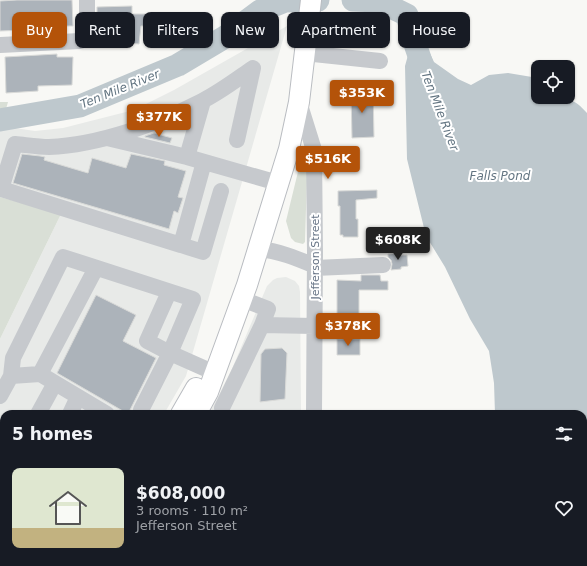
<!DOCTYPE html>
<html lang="en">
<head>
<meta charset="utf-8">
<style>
	body { margin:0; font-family:"DejaVu Sans",sans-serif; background:#242831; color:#f1f3f6; height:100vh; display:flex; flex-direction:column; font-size:15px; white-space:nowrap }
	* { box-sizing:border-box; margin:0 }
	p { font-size:13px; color:#9ea1a6 }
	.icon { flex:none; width:22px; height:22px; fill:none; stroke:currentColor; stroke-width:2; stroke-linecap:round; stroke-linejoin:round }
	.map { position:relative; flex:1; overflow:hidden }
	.side { position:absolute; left:0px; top:410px; width:587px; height:156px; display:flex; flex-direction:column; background:#171b24; border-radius:12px 12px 0 0; box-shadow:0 1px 3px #0004 }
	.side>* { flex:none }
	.hud { position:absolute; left:12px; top:12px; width:563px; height:36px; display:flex; gap:8px }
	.tools { position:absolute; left:531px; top:60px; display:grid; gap:8px }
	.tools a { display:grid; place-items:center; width:44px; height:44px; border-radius:8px; background:#171b24; box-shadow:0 1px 3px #0004; font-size:20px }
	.price { position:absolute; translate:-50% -34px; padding:0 9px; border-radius:4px; background:#b45309; color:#fff; font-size:13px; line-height:26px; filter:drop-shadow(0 1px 2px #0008) }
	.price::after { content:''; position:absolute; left:50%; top:24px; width:12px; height:9px; margin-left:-6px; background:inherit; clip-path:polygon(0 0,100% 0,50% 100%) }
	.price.active { background:#222; color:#fff }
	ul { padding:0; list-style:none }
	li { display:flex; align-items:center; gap:12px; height:100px; padding:0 12px }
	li+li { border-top:1px solid #363941 }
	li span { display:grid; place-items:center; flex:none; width:112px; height:80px; border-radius:8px; color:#555 }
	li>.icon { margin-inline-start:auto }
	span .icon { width:48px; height:48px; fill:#fffc; stroke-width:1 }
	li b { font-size:17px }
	h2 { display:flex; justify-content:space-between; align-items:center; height:48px; padding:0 12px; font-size:17px }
	.tag { padding:0 14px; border-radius:8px; background:#171b24; box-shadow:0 1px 3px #0004; font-size:14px; line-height:36px }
	.tag.active { background:#b45309; color:#fff }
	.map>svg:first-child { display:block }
</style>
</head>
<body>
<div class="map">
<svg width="587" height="566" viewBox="0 0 587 566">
	<rect width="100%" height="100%" fill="#f8f8f5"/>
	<path fill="#e8eae8" d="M 287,26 L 186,376 L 164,414 L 4,414 L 4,562 L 61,562 L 58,566 L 0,566 L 0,339 L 61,214 L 0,197 L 0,130 L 1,126 L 35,131 L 63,128 L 126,112 L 146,104 L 174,90 Z
		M 286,277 L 295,281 L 299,286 L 300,292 L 301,414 L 209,414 L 231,371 L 267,286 L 273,280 L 277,278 Z
		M 116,562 L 242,562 L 242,566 L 113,566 Z"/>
	<path fill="#d9dfd6" d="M 0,102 L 8,102 L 0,130 Z
		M 308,142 L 305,242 L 303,244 L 295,242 L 291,238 L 286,221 L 305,143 Z
		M 0,197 L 61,214 L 0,339 Z"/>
	<path fill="#bec8cd" d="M 424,41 L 434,62 L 458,79 L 471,85 L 489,75 L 508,73 L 538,78 L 538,97 C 560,97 572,95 587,113 L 587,566 L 500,566 L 500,562 L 583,562 L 583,414 L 495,414 L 494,383 L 489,351 L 470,319 L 445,267 L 426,236 L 407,159 L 405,66 L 410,48 L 415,44 Z"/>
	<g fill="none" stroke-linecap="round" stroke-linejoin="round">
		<path stroke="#bec8cd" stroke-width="23" d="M 353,0 L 378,1 L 407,15 L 415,44 L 425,73
			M 0,120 L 80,106 L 178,65 L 225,37 L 260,11 L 285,1 L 318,0"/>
	</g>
	<path fill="#acb3ba" stroke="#d9dad8" d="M 17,0 L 72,0 L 73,26 L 53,26 L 53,29 L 0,31 L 0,1 Z
		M 132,6 L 132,14 L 150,14 L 150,26 L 141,26 L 139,44 L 101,41 L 103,20 L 97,20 L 97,7 Z
		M 57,54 L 57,57 L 73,57 L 72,85 L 38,86 L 38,91 L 6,93 L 5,57 Z
		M 373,89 L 374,137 L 352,138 L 351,90 Z
		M 154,133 L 172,138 L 170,143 L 145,137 L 145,136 Z
		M 22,154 L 40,156 L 45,157 L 44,160 L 88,173 L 92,158 L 126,168 L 131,154 L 165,161 L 164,165 L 186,171 L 178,197 L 183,198 L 178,213 L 174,211 L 169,229 L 13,183 Z
		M 377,190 L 377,198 L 356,200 L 356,219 L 358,219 L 358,237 L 343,237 L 343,235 L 340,235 L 340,206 L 338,206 L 338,191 Z
		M 400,253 L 400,255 L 407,255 L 408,266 L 401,267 L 401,269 L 391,270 L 392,264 L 391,260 L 388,257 L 388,254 Z
		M 361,275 L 380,275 L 381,281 L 388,281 L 388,290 L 359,290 L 359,319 L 337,318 L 337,280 L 361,281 Z
		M 96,295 L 136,315 L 123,341 L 156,358 L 128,414 L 57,373 Z
		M 337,339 L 360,339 L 360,355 L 337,355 Z
		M 282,348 L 287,353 L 285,399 L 260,402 L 261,354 L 265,349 Z"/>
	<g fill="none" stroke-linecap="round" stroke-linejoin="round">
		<g stroke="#b9bcc1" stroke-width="22">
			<path id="major" d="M 181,414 L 196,388
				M 196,414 L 208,392 L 247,285 L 289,149 L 299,102 L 311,0
				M 74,566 L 78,562
				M 103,566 L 106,562"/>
		</g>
		<path stroke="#c6c9cd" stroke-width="16" d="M 0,45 L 80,41 L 87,32 L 87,0
			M 304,53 L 380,61
			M 203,101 L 187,157 L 278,183
			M 299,102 L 314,150 L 315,253 L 314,414
			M 107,138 L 187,157
			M 204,162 L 181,245 L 1,189 L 15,144 C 26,145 38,147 49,147 C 99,145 157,124 202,101 C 220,92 237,79 253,68 L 237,140
			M 181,245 L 203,252 L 221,191
			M 258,249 C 279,251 296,258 315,266
			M 315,268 L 383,265
			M 169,292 L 147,341 L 170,353 L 206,369
			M 242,299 L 268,309 L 262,325
			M 40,374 L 96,268
			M 11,376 L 40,374 L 107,414
			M 0,396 L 11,376 L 13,358 L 63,257 L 193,299 L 170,353 L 141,410 L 141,414
			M 222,408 L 262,325 L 314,326
			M 38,414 L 55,383
			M 70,414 L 78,397
			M 0,533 L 4,537
			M 418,562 L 418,566
			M 9,566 L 12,562
			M 131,566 L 133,562
			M 315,566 L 315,562"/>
		<use href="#major" stroke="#fff" stroke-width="20"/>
	</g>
	<g text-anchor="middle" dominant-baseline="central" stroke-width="4" stroke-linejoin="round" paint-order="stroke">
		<g font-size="11" fill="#677486" stroke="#fff">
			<text transform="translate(315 257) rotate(-90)">Jefferson Street</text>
		</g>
		<g font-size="12" font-style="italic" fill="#637582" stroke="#fff">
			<text transform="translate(120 89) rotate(-22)">Ten Mile River</text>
			<text transform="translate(440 111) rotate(69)">Ten Mile River</text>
			<text x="500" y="176">Falls Pond</text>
		</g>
	</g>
</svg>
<div class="tools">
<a><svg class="icon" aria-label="locate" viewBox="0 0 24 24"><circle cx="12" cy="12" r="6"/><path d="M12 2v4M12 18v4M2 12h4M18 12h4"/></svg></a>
</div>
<b class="price" style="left:362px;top:114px">$353K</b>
<b class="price" style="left:159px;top:138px">$377K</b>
<b class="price" style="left:328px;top:180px">$516K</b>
<b class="price active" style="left:398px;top:261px">$608K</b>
<b class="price" style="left:348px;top:347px">$378K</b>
<div class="hud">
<a class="tag active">Buy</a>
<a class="tag">Rent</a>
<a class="tag">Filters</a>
<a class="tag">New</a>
<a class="tag">Apartment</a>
<a class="tag">House</a>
</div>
<section class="side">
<h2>5 homes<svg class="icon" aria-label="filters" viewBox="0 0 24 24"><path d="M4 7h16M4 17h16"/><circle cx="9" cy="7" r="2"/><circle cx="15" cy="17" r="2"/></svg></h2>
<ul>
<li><span style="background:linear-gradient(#dfe7d0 75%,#c2b280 0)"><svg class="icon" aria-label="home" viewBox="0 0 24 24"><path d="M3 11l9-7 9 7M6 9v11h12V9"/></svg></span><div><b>$608,000</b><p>3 rooms · 110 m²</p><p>Jefferson Street</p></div><svg class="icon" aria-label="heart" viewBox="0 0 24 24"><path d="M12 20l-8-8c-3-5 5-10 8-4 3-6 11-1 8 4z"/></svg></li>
</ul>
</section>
</div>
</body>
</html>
